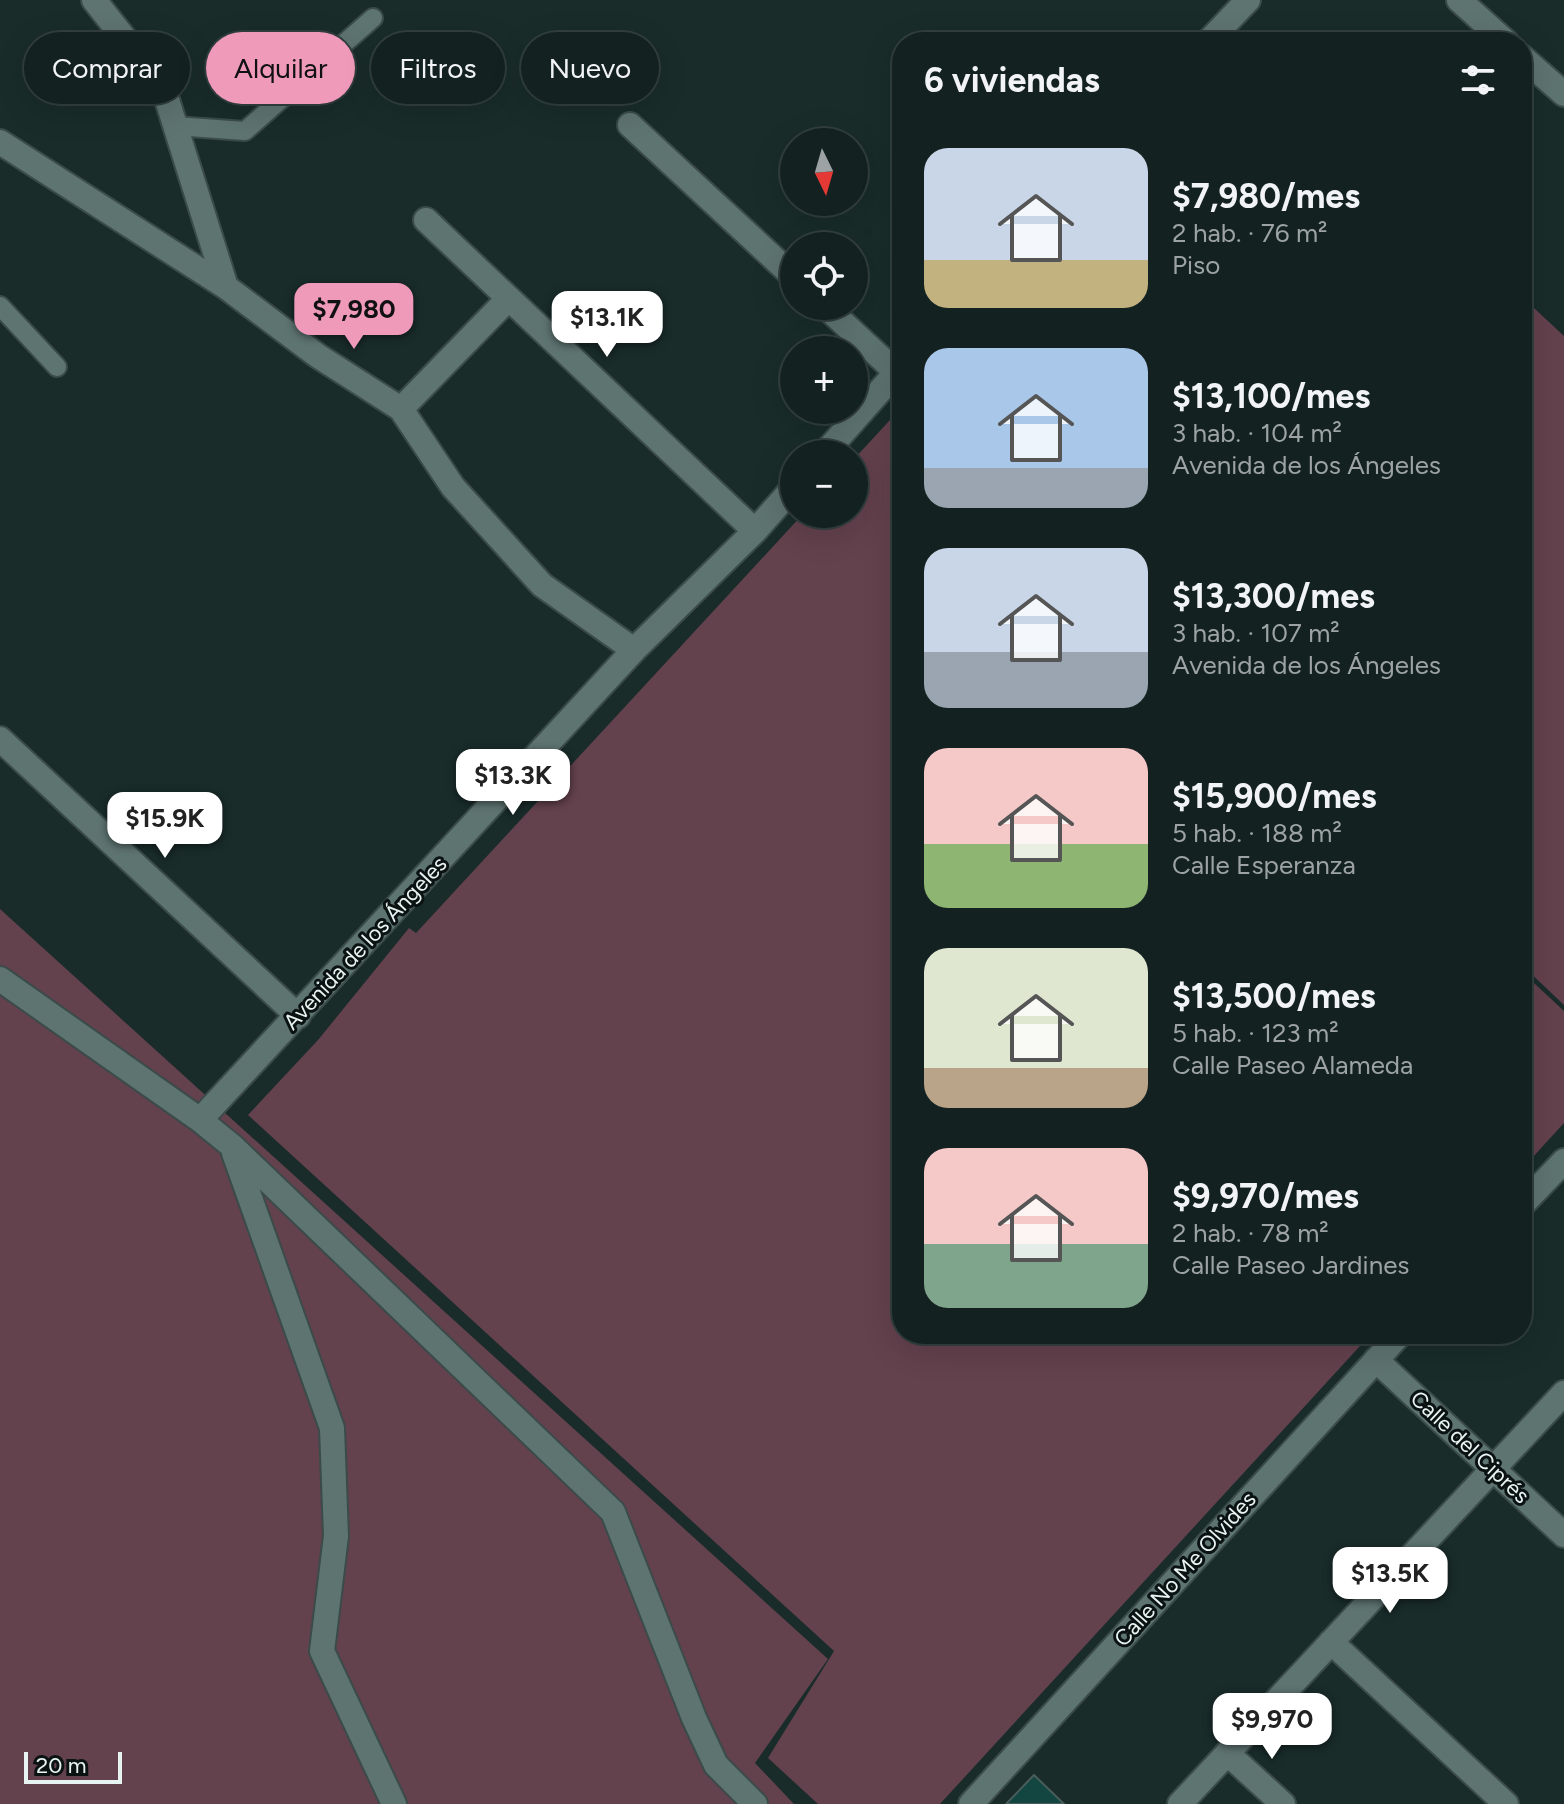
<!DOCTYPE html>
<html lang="es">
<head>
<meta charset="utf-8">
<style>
	body { margin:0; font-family:Figtree,sans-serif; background:#202e2d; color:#f1f3f6; height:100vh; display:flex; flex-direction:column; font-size:30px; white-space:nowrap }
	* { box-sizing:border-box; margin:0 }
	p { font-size:26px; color:#9da3a5 }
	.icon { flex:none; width:44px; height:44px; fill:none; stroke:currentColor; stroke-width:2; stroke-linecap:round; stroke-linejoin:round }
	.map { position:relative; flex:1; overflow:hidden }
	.side { position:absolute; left:892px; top:32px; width:640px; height:1312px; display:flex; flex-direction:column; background:#132120; border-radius:32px; box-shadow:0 8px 32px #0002,0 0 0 2px #323e3e }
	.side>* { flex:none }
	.banner { position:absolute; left:24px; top:32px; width:748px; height:72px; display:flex; gap:16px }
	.needle { width:52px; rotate:175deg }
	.fabs { position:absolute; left:780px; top:128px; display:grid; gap:16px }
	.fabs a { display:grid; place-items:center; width:88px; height:88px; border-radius:50%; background:#132120; box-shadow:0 8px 32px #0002,0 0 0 2px #323e3e; font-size:40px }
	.scale { position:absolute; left:24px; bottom:20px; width:98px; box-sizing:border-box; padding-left:8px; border:4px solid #e8f4f2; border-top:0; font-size:22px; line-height:28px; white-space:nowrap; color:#e8f4f2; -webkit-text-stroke:6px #0b1312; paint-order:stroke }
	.price { position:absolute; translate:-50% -68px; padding:0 18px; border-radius:16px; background:#fff; color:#222; font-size:26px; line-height:52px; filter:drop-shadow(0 2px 4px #0008) }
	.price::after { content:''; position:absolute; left:50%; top:48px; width:24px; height:18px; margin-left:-12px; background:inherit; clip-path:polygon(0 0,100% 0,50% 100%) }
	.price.active { background:#ef9ab8; color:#111 }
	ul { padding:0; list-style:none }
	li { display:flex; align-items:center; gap:24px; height:200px; padding:0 32px }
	li span { display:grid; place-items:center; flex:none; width:224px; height:160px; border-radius:24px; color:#555 }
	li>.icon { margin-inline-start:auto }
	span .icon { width:96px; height:96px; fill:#fffc; stroke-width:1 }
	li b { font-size:34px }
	h2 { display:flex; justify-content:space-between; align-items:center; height:96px; padding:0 32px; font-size:34px }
	.tag { padding:0 28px; border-radius:36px; background:#132120; box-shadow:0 8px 32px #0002,0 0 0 2px #323e3e; font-size:28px; line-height:72px }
	.tag.active { background:#ef9ab8; color:#111 }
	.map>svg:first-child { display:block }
</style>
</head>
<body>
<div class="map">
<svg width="1564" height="1804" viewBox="0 0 1564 1804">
	<rect width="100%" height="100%" fill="#192c2a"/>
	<path fill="#63414d" d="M 1522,297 L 1564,336 L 1564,1005 L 1522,965 Z
		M 902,407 L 902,1334 L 1371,1334 L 940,1804 L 818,1804 L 768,1758 L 834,1651 L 248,1115 L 318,1040 L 409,928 L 416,933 L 803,514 L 854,514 L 854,459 Z
		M 0,909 L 828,1659 L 755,1763 L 794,1804 L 0,1804 Z
		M 1522,972 L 1564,1011 L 1564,1123 L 1522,1169 Z"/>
	<path fill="#144641" stroke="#495e5c" stroke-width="2" d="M 1034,1775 L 1064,1804 L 1006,1804 Z"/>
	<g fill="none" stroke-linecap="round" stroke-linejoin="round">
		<g stroke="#3a4b49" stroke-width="22">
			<path id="lane" d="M 175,126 L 245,131 L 373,18
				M 0,306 L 57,367"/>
		</g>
		<g stroke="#3a4b49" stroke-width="28">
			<path id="street" d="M 94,0 L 163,87 L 226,287
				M 1459,0 L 1506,42
				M 1208,42 L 1248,0
				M 1522,57 L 1564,94
				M 630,125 L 794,277
				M 0,142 L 226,287 L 318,356 L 401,409 L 453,487 L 542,585 L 634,650
				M 426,220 L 755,531
				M 825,306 L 896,372
				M 401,409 L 508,299
				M 824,454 L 902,366
				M 0,739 L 298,1016
				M 0,979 L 200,1120 L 232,1146 L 613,1512 L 694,1718 L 716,1765 L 755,1804
				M 200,1120 L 634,650 L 755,531 L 794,487
				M 234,1153 L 332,1428 L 336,1536 L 322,1651 L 394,1804
				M 1376,1360 L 1564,1535
				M 1331,1642 L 1506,1804
				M 1227,1753 L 1283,1804
				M 1180,1804 L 1564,1393"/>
		</g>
		<g stroke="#3a4b49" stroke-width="28">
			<path id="secondary" d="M 1522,1205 L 1564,1161
				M 971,1804 L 1400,1334"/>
		</g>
		<use href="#lane" stroke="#5e7471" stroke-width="18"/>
		<use href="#street" stroke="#5e7471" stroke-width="24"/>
		<use href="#secondary" stroke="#5e7471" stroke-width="24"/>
	</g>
	<g text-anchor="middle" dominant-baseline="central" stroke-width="6" stroke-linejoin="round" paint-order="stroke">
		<g font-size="22" fill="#e8f4f2" stroke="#0b1312">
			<text transform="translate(365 943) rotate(-47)">Avenida de los Ángeles</text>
			<text transform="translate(1470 1447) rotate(43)">Calle del Ciprés</text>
			<text transform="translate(1185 1569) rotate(-48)">Calle No Me Olvides</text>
		</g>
	</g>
</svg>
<div class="fabs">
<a><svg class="needle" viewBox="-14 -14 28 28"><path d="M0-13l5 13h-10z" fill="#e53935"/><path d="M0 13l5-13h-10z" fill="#9da3a5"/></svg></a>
<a><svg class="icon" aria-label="locate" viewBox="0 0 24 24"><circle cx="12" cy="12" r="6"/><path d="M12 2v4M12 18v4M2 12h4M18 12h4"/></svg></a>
<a>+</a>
<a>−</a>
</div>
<div class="scale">20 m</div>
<b class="price active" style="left:354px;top:351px">$7,980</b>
<b class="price" style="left:607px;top:359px">$13.1K</b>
<b class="price" style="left:513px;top:817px">$13.3K</b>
<b class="price" style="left:165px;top:860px">$15.9K</b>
<b class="price" style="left:1390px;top:1615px">$13.5K</b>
<b class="price" style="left:1272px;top:1761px">$9,970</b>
<div class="banner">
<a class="tag">Comprar</a>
<a class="tag active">Alquilar</a>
<a class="tag">Filtros</a>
<a class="tag">Nuevo</a>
</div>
<section class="side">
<h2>6 viviendas<svg class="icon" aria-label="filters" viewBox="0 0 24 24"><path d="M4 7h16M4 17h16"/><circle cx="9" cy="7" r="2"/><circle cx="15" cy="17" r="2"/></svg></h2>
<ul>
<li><span style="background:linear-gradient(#c9d6e8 70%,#c2b280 0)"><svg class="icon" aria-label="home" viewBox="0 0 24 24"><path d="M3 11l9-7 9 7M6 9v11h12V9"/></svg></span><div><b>$7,980/mes</b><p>2 hab. · 76 m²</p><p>Piso</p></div></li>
<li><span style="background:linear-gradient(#a9c7e8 75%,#9aa5b1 0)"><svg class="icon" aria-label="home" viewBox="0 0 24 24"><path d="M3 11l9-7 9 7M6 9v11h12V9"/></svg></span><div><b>$13,100/mes</b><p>3 hab. · 104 m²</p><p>Avenida de los Ángeles</p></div></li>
<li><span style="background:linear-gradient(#c9d6e8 65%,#9aa5b1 0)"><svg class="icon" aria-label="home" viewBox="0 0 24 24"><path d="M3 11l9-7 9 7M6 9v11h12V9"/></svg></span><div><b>$13,300/mes</b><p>3 hab. · 107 m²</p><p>Avenida de los Ángeles</p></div></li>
<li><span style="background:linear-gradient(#f6c9c9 60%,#8fb573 0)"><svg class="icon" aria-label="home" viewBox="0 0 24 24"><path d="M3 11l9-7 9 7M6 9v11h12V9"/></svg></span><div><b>$15,900/mes</b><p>5 hab. · 188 m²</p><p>Calle Esperanza</p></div></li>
<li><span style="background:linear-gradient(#dfe7d0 75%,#b9a48a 0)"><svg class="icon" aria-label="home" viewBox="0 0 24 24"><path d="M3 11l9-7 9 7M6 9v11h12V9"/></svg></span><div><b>$13,500/mes</b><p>5 hab. · 123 m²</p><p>Calle Paseo Alameda</p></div></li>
<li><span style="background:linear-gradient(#f6c9c9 60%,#7fa58c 0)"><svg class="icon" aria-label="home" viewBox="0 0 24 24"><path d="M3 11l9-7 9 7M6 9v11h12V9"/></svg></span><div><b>$9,970/mes</b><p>2 hab. · 78 m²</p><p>Calle Paseo Jardines</p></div></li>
</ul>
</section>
</div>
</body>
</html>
